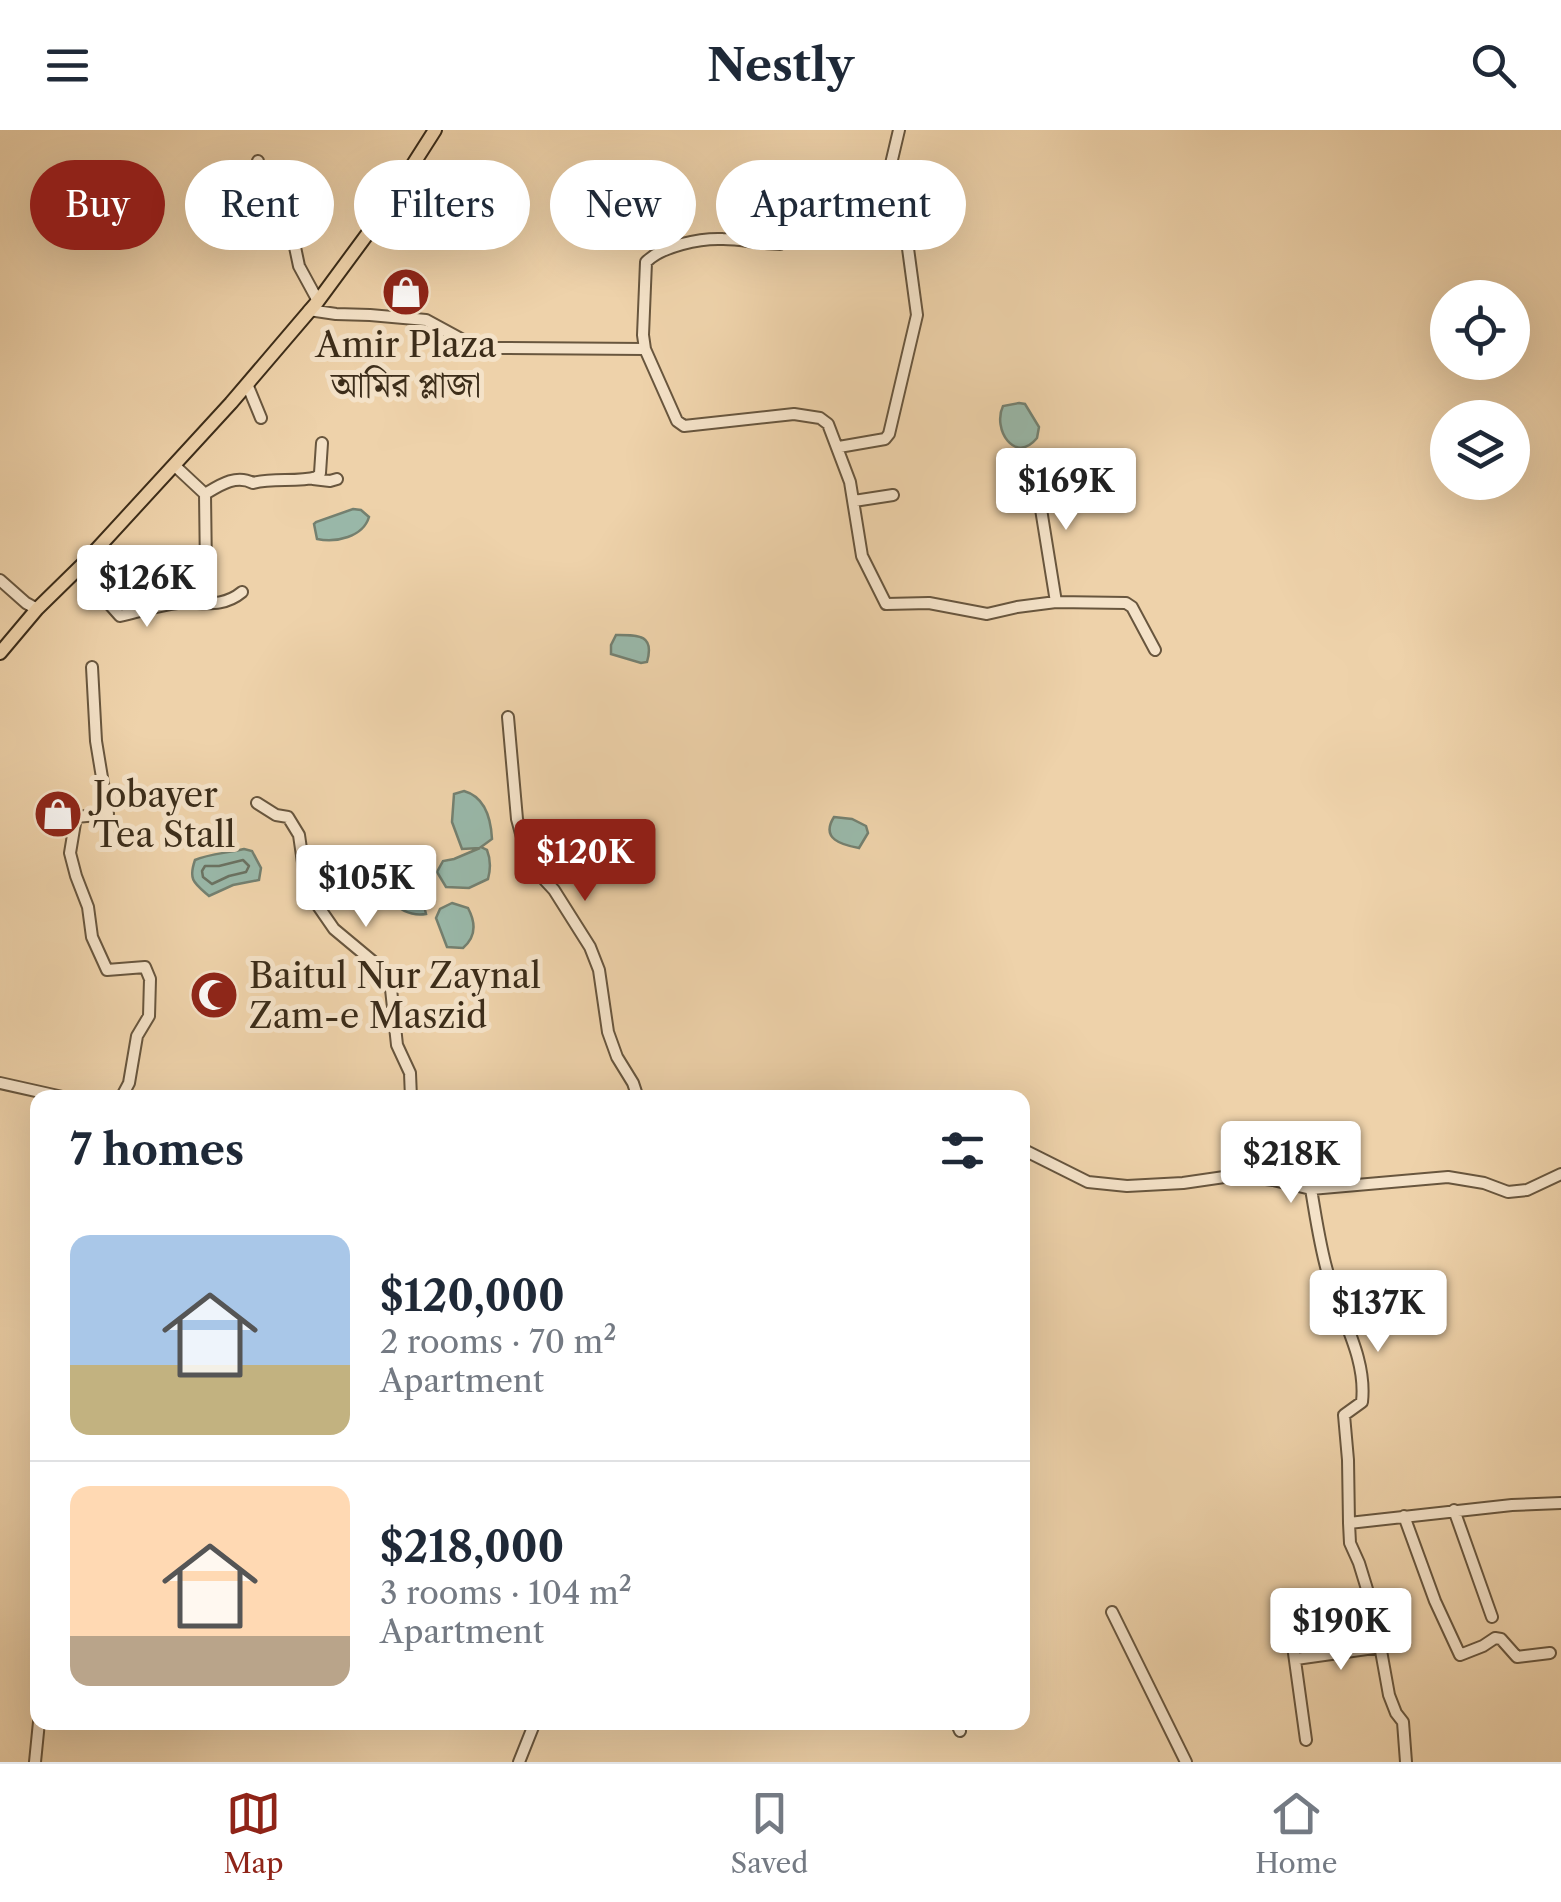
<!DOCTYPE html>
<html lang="en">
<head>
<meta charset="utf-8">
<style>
	body { margin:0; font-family:"Libre Caslon Text","Noto Serif Bengali",serif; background:#f6f6f7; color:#1f2937; height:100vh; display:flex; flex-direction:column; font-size:38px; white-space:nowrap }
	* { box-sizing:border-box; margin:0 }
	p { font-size:32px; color:#747a83 }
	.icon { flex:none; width:55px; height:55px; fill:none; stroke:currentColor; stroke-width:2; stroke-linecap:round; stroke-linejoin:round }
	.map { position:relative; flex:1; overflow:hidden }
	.panel { position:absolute; left:30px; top:960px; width:1000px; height:640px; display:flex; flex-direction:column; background:#fff; border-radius:20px; box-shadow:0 10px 40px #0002 }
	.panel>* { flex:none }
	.hud { position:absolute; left:30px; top:30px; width:1000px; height:90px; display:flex; gap:20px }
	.buttons { position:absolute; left:1430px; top:150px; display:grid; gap:20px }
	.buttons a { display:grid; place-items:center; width:100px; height:100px; border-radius:50%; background:#fff; box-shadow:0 10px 40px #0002; font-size:50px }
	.price { position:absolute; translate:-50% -85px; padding:0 22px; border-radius:10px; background:#fff; color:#222; font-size:32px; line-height:65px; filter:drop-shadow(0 2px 5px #0008) }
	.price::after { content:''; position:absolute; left:50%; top:60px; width:30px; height:22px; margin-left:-15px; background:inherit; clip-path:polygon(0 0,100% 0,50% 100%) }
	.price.active { background:#8f2418; color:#fff }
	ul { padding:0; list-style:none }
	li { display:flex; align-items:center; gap:30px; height:250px; padding:0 40px }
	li+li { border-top:2px solid #e0e1e3 }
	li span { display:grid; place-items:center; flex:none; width:280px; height:200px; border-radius:20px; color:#555 }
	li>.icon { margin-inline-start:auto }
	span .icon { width:120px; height:120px; fill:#fffc; stroke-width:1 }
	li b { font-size:42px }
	h2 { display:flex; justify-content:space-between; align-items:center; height:120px; padding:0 40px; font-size:42px }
	.pill { padding:0 35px; border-radius:45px; background:#fff; box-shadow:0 10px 40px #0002; font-size:35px; line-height:90px }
	.pill.active { background:#8f2418; color:#fff }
	header { display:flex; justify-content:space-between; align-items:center; height:130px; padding:0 40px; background:#fff; font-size:45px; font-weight:700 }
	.tab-bar { display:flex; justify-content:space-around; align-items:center; height:140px; border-top:2px solid #e0e1e3; background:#fff; font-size:28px; color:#747a83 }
	.tab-bar a { display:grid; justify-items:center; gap:5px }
	.tab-bar .active { color:#8f2418 }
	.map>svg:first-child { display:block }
</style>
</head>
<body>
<header><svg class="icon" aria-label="menu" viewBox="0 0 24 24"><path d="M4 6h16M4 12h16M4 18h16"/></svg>Nestly<svg class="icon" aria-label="search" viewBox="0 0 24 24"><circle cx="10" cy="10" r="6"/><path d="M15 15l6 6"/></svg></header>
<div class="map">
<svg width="1561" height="1632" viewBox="0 0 1561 1632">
	<rect width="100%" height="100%" fill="#eed2aa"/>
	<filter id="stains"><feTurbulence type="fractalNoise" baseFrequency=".002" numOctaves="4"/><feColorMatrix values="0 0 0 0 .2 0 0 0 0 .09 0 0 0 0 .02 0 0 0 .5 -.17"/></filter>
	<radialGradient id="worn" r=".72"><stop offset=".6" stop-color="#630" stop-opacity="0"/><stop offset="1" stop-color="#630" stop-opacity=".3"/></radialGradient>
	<path fill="#99b8a9" stroke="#748070" stroke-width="2.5" d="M 1019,273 L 1025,274 L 1039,297 L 1037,308 C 1015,335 992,299 1003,276 Z
		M 353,379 L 361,380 L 369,387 C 363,407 336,413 317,409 L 314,394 L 316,392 Z
		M 616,505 C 638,505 655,504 647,532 L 641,533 L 611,524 L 611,515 Z
		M 464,661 C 485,667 491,689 492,709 L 481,717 L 487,720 C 491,730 491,738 488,749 L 469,758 L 446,757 L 437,742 L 443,731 L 454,729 L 480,718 L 462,719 L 452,692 L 454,664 Z
		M 834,687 L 852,689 L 866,696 L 868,703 L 859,718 C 842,715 820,709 834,687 Z
		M 244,719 L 252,721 L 261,738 L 259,750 L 233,755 L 209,766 C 194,753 188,750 195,730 C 208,724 228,723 244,719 Z
		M 394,731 C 413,741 422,764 426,784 C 394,789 372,753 394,731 Z
		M 452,773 L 468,778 C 476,793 476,807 463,818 L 447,817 L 436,788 L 440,779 Z"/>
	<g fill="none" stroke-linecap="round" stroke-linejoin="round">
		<path stroke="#6a7262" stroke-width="2.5" d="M 243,730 L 249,736 L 246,742 L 229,746 L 212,754 L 203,747 L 202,741 L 205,736 L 219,736 Z"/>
		<g stroke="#68563e" stroke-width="14">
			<path id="minor" d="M 258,31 L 259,44 L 288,84 L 299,136 L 318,171
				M 309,180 L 336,184 L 370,185 L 426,190 L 472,215 L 496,218 L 645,219 L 643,205 L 646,132 C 662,116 700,108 723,109 C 742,109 760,114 780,114
				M 645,219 L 677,291 L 684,296 L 794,284 L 820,288 L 828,294 L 850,352 L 862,426 L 886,474 L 929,473 L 987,484 L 1017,477 L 1056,472 L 1126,473 L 1132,477 L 1155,520
				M 247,254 L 261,288
				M 839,317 L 885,309 L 889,304 L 917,185 L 907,111 L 890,59 L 890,38 L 899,0
				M 174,335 L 205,364 L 206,441 L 197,449 L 172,452 L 175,473
				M 1035,342 L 1056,472
				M 313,349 L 330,351 L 337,349
				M 205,364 C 220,355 236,344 253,353 C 274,347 296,353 317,347 L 320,343 L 322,313
				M 854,371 L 893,365
				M 85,432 L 104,468 L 120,486 C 137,482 153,477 170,474 C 197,469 219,481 242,462
				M 0,450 L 26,473 L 37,479
				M 92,537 L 96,611 L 108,684 L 76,687 L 70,723 L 76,746 L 88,777 L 92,807 L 107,840 L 145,837 L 150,849 L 149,886 L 137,906 L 129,953 L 121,968
				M 508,587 L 517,689 L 529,733 L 554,760 L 590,817 L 599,840 L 608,902 L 617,927 L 633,953 L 638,968
				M 257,673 L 276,685 L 288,687 L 299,705 L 307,760 L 334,799 L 382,839 L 391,859 L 397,915 L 410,943 L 411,968
				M 0,953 L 67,968
				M 1022,1019 L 1088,1052 L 1127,1056 L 1183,1053 L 1238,1045 L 1273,1050 L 1311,1059 L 1448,1047 L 1484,1053 L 1508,1062 L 1527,1060 L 1561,1044
				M 1311,1059 C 1316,1088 1320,1117 1328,1144 C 1340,1187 1367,1227 1362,1272 L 1344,1285 L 1348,1330 L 1349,1393
				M 1454,1380 L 1492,1487
				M 1404,1386 L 1435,1471 L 1460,1525 L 1483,1516 L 1495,1508 L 1501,1509 L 1517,1527 L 1550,1523
				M 1112,1482 L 1186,1632
				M 1293,1516 L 1306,1610
				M 1296,1529 L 1381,1517
				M 956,1592 L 960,1601
				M 35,1632 L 39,1592
				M 519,1632 L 535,1592
				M 1406,1632 L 1403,1592 L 1396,1583 L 1389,1565 L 1374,1482 L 1359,1433 L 1350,1413 L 1349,1393 L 1512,1375 L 1561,1373"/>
		</g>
		<g stroke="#3c2d1a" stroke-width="16">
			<path id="major" d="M 0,523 L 37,479 L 85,432 L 231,273 L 318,171 L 377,91 L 435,0"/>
		</g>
		<use href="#minor" stroke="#f4e2c8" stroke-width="10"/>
		<use href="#major" stroke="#eed2aa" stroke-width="12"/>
	</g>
	<defs>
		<g id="shop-disc" transform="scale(2.5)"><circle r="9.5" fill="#8f2418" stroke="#f4e2c8"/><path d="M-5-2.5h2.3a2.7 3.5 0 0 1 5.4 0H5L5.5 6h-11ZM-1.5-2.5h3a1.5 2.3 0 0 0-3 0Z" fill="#fff"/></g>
		<g id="mosque-disc" transform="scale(2.5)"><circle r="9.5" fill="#8f2418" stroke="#f4e2c8"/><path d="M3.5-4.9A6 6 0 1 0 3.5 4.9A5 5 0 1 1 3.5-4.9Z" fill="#fff"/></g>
	</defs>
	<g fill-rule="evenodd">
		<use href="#shop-disc" x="406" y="162"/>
		<use href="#shop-disc" x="58" y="684"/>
		<use href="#mosque-disc" x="214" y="865"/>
	</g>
	<g text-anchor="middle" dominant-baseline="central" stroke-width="10" stroke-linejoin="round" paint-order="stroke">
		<g font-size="35" fill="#3c2d1a" stroke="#f4e2c8" text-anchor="start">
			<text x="406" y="214" text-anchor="middle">Amir Plaza<tspan x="406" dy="40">আমির প্লাজা</tspan></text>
			<text x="93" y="664">Jobayer<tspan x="93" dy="40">Tea Stall</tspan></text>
			<text x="249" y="845">Baitul Nur Zaynal<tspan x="249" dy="40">Zam-e Maszid</tspan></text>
		</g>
	</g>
	<rect width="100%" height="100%" filter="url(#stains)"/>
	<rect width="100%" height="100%" fill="url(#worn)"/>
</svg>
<div class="buttons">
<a><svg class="icon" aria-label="locate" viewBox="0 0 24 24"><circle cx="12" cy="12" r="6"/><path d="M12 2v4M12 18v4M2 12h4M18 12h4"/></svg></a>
<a><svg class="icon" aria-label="layers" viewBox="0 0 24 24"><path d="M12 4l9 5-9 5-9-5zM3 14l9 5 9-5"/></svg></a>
</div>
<b class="price" style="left:1066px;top:403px">$169K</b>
<b class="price" style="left:147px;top:500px">$126K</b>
<b class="price active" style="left:585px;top:774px">$120K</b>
<b class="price" style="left:366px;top:800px">$105K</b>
<b class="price" style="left:1291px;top:1076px">$218K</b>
<b class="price" style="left:1378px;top:1225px">$137K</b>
<b class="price" style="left:1341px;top:1543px">$190K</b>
<div class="hud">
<a class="pill active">Buy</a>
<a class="pill">Rent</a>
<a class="pill">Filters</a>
<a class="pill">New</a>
<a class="pill">Apartment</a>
</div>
<section class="panel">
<h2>7 homes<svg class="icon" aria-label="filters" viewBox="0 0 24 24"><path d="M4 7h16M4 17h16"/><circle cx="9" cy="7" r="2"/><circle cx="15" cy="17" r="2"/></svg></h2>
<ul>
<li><span style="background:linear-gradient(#a9c7e8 65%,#c2b280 0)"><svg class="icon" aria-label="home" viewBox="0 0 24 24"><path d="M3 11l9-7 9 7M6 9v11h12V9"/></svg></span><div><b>$120,000</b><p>2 rooms · 70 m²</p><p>Apartment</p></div></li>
<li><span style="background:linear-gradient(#ffd9b3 75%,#b9a48a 0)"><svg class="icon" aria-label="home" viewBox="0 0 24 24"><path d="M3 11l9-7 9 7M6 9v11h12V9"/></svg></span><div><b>$218,000</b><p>3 rooms · 104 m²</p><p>Apartment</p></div></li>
</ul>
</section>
</div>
<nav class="tab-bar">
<a class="active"><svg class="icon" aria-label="map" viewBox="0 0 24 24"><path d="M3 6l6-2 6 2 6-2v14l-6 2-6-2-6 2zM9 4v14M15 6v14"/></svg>Map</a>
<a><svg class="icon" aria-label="saved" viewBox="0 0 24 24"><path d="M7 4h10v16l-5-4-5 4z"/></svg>Saved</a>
<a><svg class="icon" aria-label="home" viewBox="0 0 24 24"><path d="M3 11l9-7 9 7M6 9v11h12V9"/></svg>Home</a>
</nav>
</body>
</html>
